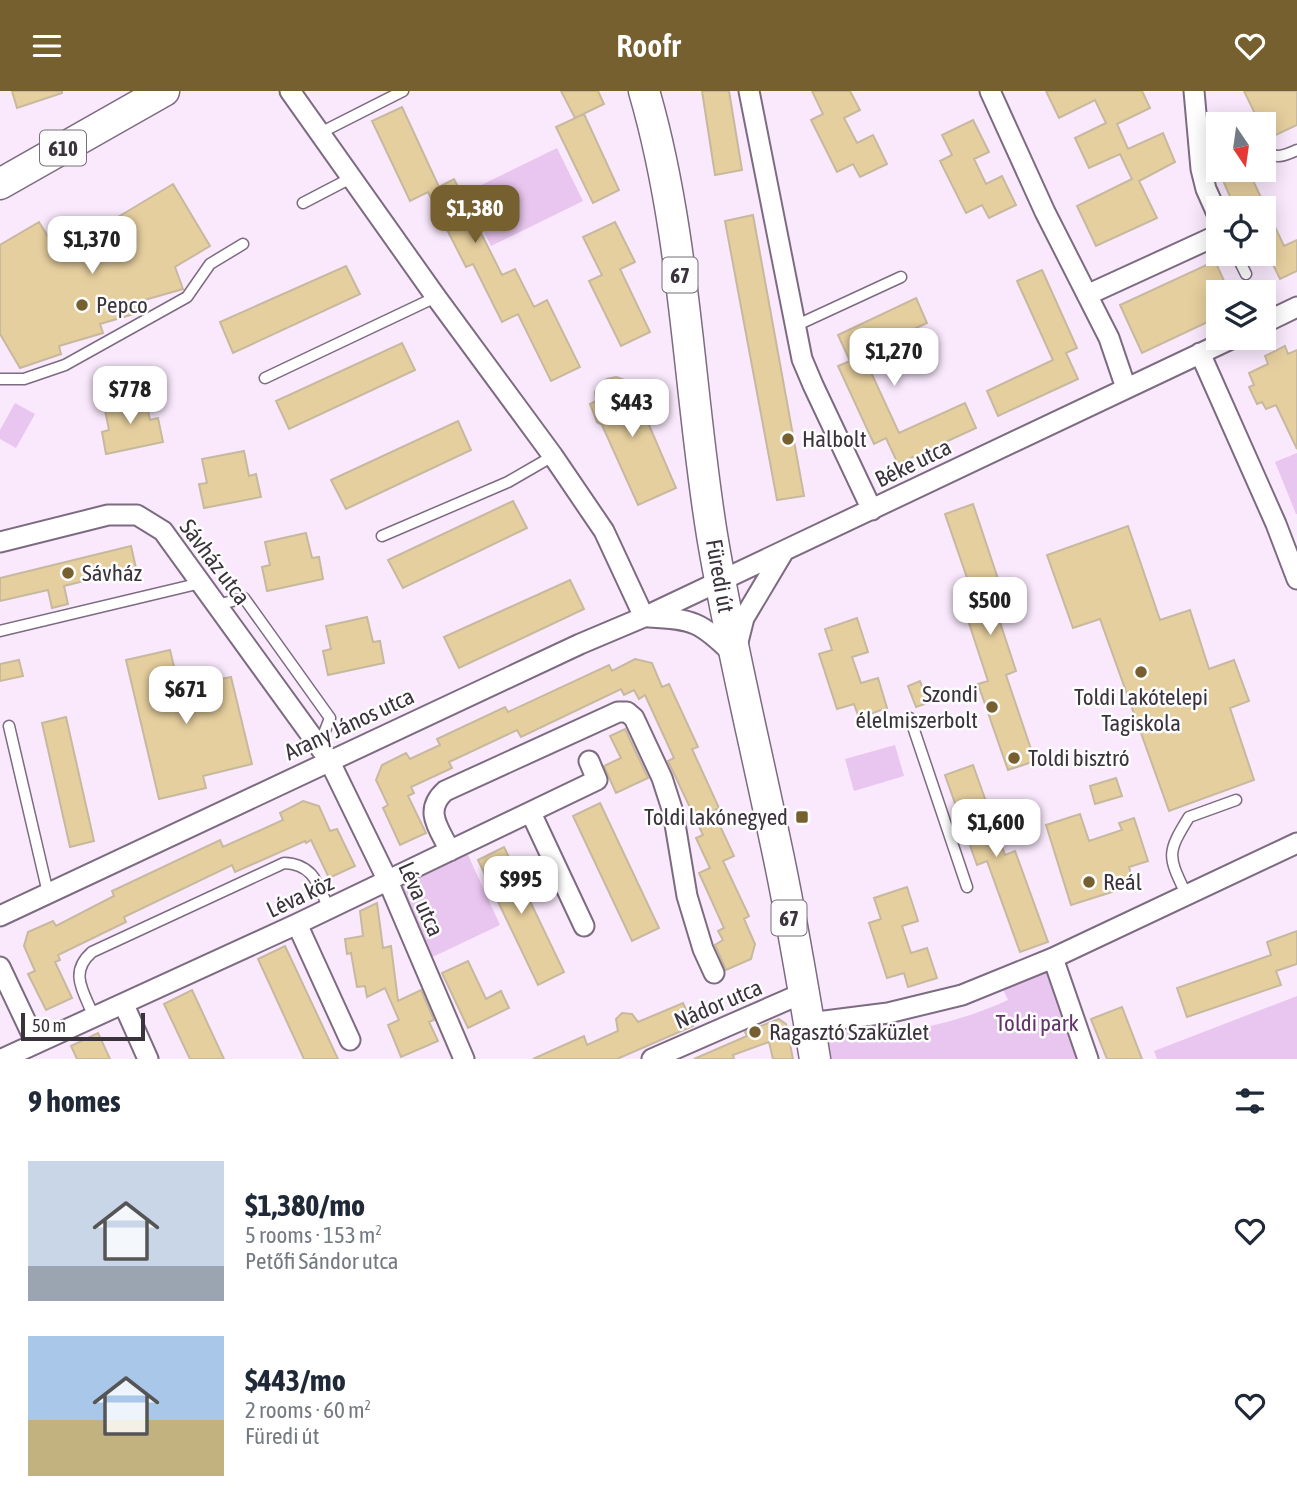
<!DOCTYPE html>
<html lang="en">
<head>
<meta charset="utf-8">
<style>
	body { margin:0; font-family:"Asap Condensed",sans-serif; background:#f6f6f7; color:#1f2937; height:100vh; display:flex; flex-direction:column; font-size:26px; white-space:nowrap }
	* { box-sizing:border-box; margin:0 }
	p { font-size:23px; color:#747a83 }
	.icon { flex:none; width:38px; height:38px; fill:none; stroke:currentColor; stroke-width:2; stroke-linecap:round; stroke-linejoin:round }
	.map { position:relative; height:968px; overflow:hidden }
	.sheet { display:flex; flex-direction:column; background:#fff; flex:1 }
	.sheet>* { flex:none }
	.needle { width:46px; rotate:167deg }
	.tools { position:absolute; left:1206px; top:21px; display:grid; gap:14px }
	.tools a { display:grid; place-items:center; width:70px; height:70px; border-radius:0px; background:#fff; box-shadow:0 4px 18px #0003; font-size:35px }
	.scale { position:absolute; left:21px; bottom:18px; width:124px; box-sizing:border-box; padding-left:7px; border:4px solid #3b333c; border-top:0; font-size:19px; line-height:24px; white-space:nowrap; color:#3b333c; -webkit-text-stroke:5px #fdfdfd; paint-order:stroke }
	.price { position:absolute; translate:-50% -60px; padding:0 16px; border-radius:14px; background:#fff; color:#222; font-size:23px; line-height:46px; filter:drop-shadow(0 2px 4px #0008) }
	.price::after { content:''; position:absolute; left:50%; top:42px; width:21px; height:16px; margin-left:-10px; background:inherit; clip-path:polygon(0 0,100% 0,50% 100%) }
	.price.current { background:#766030; color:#fff }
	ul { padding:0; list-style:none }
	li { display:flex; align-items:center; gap:21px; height:175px; padding:0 28px }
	li span { display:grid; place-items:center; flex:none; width:196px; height:140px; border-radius:0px; color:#555 }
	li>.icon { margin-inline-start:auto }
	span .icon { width:84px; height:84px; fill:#fffc; stroke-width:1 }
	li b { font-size:30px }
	h2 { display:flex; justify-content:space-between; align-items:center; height:84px; padding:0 28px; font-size:30px }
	header { display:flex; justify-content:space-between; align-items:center; height:91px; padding:0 28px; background:#766030; color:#fff; font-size:32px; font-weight:600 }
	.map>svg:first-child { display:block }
</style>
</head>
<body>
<header><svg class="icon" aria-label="menu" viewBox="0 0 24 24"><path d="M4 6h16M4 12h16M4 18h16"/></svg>Roofr<svg class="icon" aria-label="heart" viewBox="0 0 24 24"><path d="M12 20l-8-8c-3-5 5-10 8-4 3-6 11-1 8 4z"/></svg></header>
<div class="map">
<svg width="1297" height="968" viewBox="0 0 1297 968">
	<rect width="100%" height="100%" fill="#fae9fd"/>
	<path fill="#e9c6ef" d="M 557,57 L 583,110 L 491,155 L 465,102 Z
		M 15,312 L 35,323 L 16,357 L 0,348 L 0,339 Z
		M 1297,362 L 1297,423 L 1296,423 L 1275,371 Z
		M 895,654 L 904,685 L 854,700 L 845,668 Z
		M 463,753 L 500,834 L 422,871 L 388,790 Z
		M 1053,867 L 1088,968 L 815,968 L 809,932 L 888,922 L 892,942 C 933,936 971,926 1008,909 L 999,890 Z
		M 1297,905 L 1297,968 L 1157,968 L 1154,960 Z"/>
	<path fill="#e6cf9f" stroke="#c6b99e" stroke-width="2" d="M 12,0 L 62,0 L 62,2 L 17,17 Z
		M 561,0 L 598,0 L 604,13 L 575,27 Z
		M 702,0 L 729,0 L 742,79 L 715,84 Z
		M 812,0 L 850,0 L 860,19 L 844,27 L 857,52 L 873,44 L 887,73 L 860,86 L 853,73 L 837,81 L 811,29 L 823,23 Z
		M 1046,0 L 1142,0 L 1150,17 L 1117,33 L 1128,58 L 1163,42 L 1175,71 L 1139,90 L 1157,127 L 1096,155 L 1077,115 L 1132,88 L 1120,63 L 1089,77 L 1075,47 L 1106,32 L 1095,9 L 1059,27 Z
		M 1244,0 L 1297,0 L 1297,34 L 1267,48 L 1264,33 L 1260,33 Z
		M 402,16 L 439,96 L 454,88 L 502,184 L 515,178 L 534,216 L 547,209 L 580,276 L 551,290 L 518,223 L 502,231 L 473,173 L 466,176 L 428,101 L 410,110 L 372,30 Z
		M 584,23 L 619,99 L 593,112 L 556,36 Z
		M 973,29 L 989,61 L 974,68 L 986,93 L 1002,85 L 1016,114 L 989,127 L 982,114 L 966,122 L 940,70 L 952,64 L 942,44 Z
		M 1240,79 L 1248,79 L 1284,155 L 1297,149 L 1297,180 L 1280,188 L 1268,163 L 1264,165 L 1264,117 L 1235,117 L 1222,87 Z
		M 173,93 L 210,155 L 175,176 L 183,198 L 141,210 L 144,220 L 100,233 L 103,242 L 59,255 L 61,263 L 20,277 L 0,243 L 0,154 L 39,131 L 58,162 Z
		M 753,124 L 804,405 L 777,409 L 725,130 Z
		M 615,131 L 635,171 L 620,178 L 650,241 L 621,255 L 589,190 L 602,184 L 583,146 Z
		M 1215,170 L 1229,201 L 1218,201 L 1218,226 L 1142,262 L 1120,214 Z
		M 346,175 L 360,203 L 233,262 L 220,231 Z
		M 1042,179 L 1077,257 L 1066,262 L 1078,288 L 998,325 L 987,300 L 1053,269 L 1017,190 Z
		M 916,207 L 927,232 L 862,262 L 899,342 L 965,312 L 976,337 L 898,373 L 886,347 L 874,353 L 838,275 L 850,270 L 838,244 Z
		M 402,252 L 415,279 L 289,338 L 276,310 Z
		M 1285,255 L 1288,263 L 1297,259 L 1297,358 L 1276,314 L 1266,318 L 1262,311 L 1257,313 L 1249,296 L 1254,294 L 1249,282 L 1268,273 L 1265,265 Z
		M 616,286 L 625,289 L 631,295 L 637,292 L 646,314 L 643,320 L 676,397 L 638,414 L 602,334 L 597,331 L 590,313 L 596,310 L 595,301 L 599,294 L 607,288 Z
		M 145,306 L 150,329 L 158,327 L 163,351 L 106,363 L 102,341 L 109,339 L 104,314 Z
		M 458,330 L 471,359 L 346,418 L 331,389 Z
		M 244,360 L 249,385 L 256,383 L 261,406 L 204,417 L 199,393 L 207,392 L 202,368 Z
		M 513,410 L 527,437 L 403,497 L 388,469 Z
		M 973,413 L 1000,494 L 989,498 L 1016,580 L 1006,584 L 1035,670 L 1008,679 L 978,593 L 988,590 L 961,508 L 973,504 L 945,423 Z
		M 1128,435 L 1160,529 L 1190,519 L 1209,578 L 1234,569 L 1249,610 L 1230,617 L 1254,689 L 1169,720 L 1100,528 L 1073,537 L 1047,464 Z
		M 306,442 L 312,467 L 319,466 L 323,488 L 267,500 L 262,476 L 270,474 L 265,451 Z
		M 131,455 L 136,477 L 64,495 L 68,513 L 52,517 L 48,499 L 0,510 L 0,487 Z
		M 570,489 L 584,518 L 459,577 L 444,546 Z
		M 367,526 L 373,551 L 380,550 L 384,572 L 328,584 L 323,560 L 331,558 L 326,535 Z
		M 857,527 L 868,561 L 852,566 L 861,592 L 878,587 L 887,617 L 859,627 L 854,613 L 837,618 L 819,563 L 832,559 L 825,538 Z
		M 170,559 L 179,597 L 231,586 L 252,673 L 203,685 L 206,697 L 159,708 L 126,569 Z
		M 635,568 L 652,572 L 662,596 L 669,593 L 698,656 L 692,658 L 719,717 L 713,720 L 734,765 L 723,770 L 749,825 L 744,828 L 755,853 L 751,868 L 726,879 L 715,854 L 723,849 L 718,840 L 724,837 L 699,782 L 710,777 L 696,747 L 703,744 L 668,670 L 674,667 L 645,604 L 639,608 L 634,599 L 624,604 L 621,598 L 521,646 L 517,639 L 449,671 L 452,677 L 411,696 L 414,702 L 408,705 L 426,742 L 400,754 L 383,717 L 388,714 L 376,689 L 382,674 L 406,662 L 410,668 L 440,654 L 437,648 L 505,616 L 508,621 L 609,574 L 612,580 Z
		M 19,569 L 23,585 L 0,590 L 0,573 Z
		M 920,590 L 928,612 L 916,616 L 908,595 Z
		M 66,626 L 94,750 L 70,756 L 42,632 Z
		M 625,638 L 648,687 L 616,702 L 604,675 L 621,667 L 610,645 Z
		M 973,674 L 1005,764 L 1015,760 L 1048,851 L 1020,861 L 987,770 L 977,774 L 945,684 Z
		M 1116,687 L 1122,705 L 1095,713 L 1090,695 Z
		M 303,710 L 319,715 L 330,740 L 337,738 L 355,775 L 329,787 L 311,749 L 306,752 L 305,750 L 235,781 L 232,774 L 124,826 L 126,831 L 58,864 L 60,869 L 55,871 L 72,907 L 46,919 L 28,883 L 35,880 L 24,855 L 28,841 L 53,830 L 56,835 L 114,805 L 112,800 L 220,749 L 223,756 L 283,729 L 280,722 Z
		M 600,712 L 659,837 L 632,850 L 573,725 Z
		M 1080,723 L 1089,750 L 1122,739 L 1119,732 L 1134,727 L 1148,770 L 1129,776 L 1134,794 L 1071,814 L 1046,734 Z
		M 504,756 L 564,881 L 538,894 L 478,769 Z
		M 907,796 L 918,830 L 902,835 L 911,862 L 927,857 L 937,887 L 908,896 L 904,882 L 887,887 L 869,832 L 881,828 L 874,807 Z
		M 377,812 L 383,857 L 391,855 L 398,910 L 421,899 L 434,929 L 429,931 L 438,950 L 401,966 L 388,934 L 399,929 L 385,897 L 367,906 L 365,895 L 357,896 L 351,862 L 347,863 L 345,848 L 363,845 L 360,820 Z
		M 1297,840 L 1297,873 L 1276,880 L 1281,894 L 1187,926 L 1177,897 L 1271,864 L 1267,851 Z
		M 285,855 L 338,968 L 304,968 L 258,868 Z
		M 468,870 L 486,908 L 501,900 L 509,917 L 468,937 L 442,882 Z
		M 192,899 L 224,968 L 190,968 L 164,913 Z
		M 683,912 L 693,935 L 617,968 L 533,968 L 584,945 L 587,954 L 618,940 L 616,928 L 622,922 L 632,923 L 638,931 Z
		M 1122,916 L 1142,968 L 1107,968 L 1091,928 Z
		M 779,928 L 786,933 L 793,968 L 773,968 L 769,951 L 733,964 L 734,968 L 694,968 L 747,945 L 745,941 Z
		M 98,942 L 110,968 L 77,968 L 71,955 Z"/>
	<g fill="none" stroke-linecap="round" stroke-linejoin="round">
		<g stroke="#7d6b81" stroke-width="13">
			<path id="service" d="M 320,42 L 403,0
				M 1199,46 L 1218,40
				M 1264,56 C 1272,70 1284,65 1297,59
				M 303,112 L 351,87
				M 1236,163 L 1246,183
				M 795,235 L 901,186
				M 265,287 L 436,206
				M 0,288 L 24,288 L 65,274 L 187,206 L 210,173 L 243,153
				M 382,445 L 508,391 L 553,365
				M 217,514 L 244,507 L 330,627 L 319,655
				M 0,540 L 201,492
				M 910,627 L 967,796
				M 9,635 L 48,802
				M 1186,803 C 1168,765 1166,763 1189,726 L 1236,709
				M 94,926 C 84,901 68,882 92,861 L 284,772 C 314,773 318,794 329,818"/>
		</g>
		<g stroke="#7d6b81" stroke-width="23">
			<path id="minor" d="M 290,0 L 436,206 L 553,365 L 604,440 L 644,526
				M 749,0 L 802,268 L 813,294 L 872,419
				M 990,0 L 1045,121 L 1109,247 L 1126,297
				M 1194,0 L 1201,78 L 1206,98 L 1218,125
				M 1087,204 L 1218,144
				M 1264,232 L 1297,216
				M 1200,262 L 1276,433 L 1297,488
				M 0,451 L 108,424 L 137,424 L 163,440 L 329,669 L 388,790 L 464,968
				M 649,526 C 693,528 701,531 733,563
				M 737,555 L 744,527 L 784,460
				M 531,722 L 584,835
				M 450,760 C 439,737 423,720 445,700 L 618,621 L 627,621 L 634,627 L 662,687 L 673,721 L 687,805 L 703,858 L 714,882
				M 0,825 L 580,553 L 644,526 L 1233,247
				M 297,833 L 350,949
				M 1053,867 L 1088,968
				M 0,876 L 36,952
				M 124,914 L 148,968
				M 809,932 L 888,922 L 962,904 L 1053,867 L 1297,752
				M 2,968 L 297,833 L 597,689 L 589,670
				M 652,968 L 803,902"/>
		</g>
		<g stroke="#7d6b81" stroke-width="33">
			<path id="primary" d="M 644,0 C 686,144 688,296 712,444 C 729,547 754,648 775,749 C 791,822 803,895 815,968
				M 0,93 L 164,0"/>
		</g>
		<use href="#service" stroke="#fff" stroke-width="10"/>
		<use href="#minor" stroke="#fff" stroke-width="19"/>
		<use href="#primary" stroke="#fff" stroke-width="30"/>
	</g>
	<g fill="#766030" stroke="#fdfdfd" stroke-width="2.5">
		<circle cx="82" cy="214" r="7"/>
		<circle cx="788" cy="348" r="7"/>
		<circle cx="68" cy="482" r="7"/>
		<circle cx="1141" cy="581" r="7"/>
		<circle cx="992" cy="616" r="7"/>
		<circle cx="1014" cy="667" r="7"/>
		<rect x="795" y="719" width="14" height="14" rx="3.5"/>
		<circle cx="1089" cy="791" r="7"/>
		<circle cx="755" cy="941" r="7"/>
	</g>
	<g text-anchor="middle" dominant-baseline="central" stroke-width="5" stroke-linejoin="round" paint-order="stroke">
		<g fill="#fdfdfd" stroke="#757076" stroke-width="2">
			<rect x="40" y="39.5" width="46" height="35" rx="5"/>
			<rect x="662.5" y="166.5" width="35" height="35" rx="5"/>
			<rect x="771.5" y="809.5" width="35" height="35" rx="5"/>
		</g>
		<g font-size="21" font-weight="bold" fill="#3b333c">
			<text x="63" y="57">610</text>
			<text x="680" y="184">67</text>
			<text x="789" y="827">67</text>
		</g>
		<g font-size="23" fill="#3b333c" stroke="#fdfdfd" text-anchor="start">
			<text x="96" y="214">Pepco</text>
			<text x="802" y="348">Halbolt</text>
			<text x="82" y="482">Sávház</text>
			<text x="978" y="603" text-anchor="end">Szondi<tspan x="978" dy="26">élelmiszerbolt</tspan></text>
			<text x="1141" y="606" text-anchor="middle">Toldi Lakótelepi<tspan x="1141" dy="26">Tagiskola</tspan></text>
			<text x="1028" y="667">Toldi bisztró</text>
			<text x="788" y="726" text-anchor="end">Toldi lakónegyed</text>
			<text x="1103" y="791">Reál</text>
			<text x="769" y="941">Ragasztó Szaküzlet</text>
		</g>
		<g font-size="23" fill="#3b333c" stroke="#fdfdfd">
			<text transform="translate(913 372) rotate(-26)">Béke utca</text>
			<text transform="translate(215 471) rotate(53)">Sávház utca</text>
			<text transform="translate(720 485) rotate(80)">Füredi út</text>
			<text transform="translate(349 633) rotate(-25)">Arany János utca</text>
			<text transform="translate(300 805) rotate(-25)">Léva köz</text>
			<text transform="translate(421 808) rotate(66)">Léva utca</text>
			<text transform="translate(718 913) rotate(-23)">Nádor utca</text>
		</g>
		<g font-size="23" fill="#603568" stroke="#fdfdfd">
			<text x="1037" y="932">Toldi park</text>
		</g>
	</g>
</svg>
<div class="tools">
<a><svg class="needle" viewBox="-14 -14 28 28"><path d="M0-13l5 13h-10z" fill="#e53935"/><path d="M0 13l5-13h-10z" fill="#747a83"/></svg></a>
<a><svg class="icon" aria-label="locate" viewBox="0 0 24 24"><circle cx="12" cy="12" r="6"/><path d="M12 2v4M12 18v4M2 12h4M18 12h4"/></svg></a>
<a><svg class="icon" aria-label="layers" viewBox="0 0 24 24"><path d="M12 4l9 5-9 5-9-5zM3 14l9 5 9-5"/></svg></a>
</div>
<div class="scale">50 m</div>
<b class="price current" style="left:475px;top:154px">$1,380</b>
<b class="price" style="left:92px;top:185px">$1,370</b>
<b class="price" style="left:894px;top:297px">$1,270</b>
<b class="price" style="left:130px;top:335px">$778</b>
<b class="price" style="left:632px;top:348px">$443</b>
<b class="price" style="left:990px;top:546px">$500</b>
<b class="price" style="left:186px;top:635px">$671</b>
<b class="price" style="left:996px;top:768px">$1,600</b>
<b class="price" style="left:521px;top:825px">$995</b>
</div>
<section class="sheet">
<h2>9 homes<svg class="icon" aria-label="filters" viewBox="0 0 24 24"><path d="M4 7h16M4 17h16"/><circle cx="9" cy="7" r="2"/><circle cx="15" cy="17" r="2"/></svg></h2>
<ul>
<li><span style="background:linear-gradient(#c9d6e8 75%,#9aa5b1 0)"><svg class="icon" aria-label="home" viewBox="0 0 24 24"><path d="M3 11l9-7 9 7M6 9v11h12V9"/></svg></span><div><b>$1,380/mo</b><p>5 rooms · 153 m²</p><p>Petőfi Sándor utca</p></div><svg class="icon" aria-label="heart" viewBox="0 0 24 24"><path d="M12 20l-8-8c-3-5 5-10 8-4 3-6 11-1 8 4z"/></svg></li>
<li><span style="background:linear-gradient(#a9c7e8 60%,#c2b280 0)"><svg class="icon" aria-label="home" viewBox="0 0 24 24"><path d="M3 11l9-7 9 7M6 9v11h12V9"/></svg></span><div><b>$443/mo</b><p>2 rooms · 60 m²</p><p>Füredi út</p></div><svg class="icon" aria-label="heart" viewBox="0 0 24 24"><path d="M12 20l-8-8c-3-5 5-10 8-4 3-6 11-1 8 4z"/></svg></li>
</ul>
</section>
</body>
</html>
